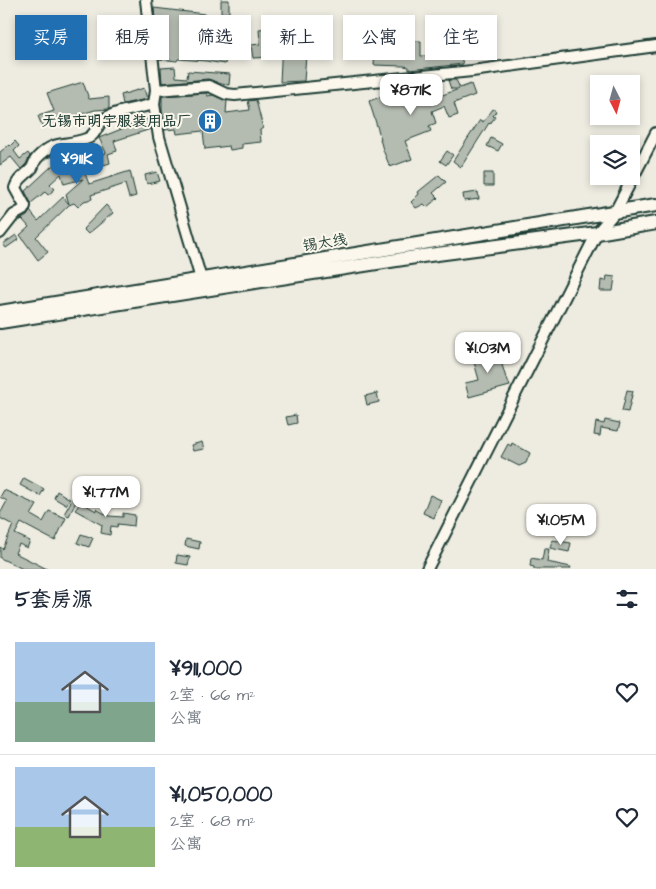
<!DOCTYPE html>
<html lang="zh">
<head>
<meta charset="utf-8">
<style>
	body { margin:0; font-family:"Architects Daughter","LXGW WenKai TC",sans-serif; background:#f6f6f7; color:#1f2937; height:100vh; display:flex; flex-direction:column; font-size:19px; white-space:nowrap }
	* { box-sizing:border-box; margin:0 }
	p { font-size:16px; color:#747a83 }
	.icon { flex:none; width:28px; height:28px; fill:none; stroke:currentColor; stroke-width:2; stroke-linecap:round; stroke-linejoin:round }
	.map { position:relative; height:569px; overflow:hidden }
	.sheet { display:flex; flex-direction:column; background:#fff; flex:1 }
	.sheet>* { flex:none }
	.guide { position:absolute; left:15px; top:15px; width:626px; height:45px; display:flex; gap:10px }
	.needle { width:32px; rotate:174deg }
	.fabs { position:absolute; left:590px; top:75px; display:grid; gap:10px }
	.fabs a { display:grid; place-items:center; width:50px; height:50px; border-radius:0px; background:#fff; box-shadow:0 2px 8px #0003; font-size:25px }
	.price { position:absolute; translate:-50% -42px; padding:0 11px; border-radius:10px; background:#fff; color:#222; font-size:16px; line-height:32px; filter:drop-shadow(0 1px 2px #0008) }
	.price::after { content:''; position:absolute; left:50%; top:30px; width:15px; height:11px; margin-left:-8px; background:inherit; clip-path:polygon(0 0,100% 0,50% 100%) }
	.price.on { background:#1f6fb2; color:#fff }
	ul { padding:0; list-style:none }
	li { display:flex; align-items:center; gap:15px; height:125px; padding:0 15px }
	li+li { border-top:1px solid #e0e1e3 }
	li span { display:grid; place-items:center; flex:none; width:140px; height:100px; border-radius:0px; color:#555 }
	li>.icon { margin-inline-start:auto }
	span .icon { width:60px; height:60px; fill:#fffc; stroke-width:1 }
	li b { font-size:21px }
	h2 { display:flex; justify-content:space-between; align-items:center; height:60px; padding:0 15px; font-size:21px }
	.tag { padding:0 18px; border-radius:0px; background:#fff; box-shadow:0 2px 8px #0003; font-size:18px; line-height:45px }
	.tag.on { background:#1f6fb2; color:#fff }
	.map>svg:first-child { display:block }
</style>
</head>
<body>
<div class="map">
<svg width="656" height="569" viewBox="0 0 656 569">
	<rect width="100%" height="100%" fill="#eeece1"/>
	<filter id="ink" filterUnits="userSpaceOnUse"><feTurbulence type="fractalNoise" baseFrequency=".02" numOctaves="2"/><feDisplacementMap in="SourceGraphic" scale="10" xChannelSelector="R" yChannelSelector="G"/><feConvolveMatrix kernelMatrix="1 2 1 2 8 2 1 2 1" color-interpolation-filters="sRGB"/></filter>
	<g filter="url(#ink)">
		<path fill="#b4bbb0" stroke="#1f3d34" d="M 221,0 L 229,0 L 229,13 L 221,13 Z
			M 154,8 L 205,14 L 202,33 L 204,33 L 203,48 L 218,50 L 218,31 L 232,31 L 232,42 L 229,42 L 225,64 L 206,61 L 178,59 L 177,61 L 159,59 L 156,32 L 158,20 L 155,20 Z
			M 268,28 L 270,57 L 253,58 L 251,45 L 260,44 L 259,29 Z
			M 282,41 L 307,42 L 304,81 L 280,82 Z
			M 392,41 L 421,41 L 421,56 L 431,56 L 431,58 L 446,58 L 460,54 L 463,64 L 409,70 L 409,67 L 404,66 L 374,65 L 375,53 L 393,54 Z
			M 175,67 L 176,77 L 187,78 L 188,71 L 230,74 L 229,85 L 221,84 L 208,79 L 162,83 L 161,68 Z
			M 448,80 L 456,80 L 460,88 L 471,84 L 475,95 L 454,103 L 458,115 L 449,118 L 444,106 L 432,111 L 436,123 L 429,126 L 431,131 L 405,141 L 412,159 L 390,167 L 383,150 L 380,139 L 381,139 L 369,101 L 415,84 L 442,81 L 442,82 L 433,84 L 433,88 L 421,88 L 426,101 L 459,89 L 451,89 Z
			M 83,82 L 89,99 L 109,97 L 109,109 L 95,110 L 42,126 L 38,116 L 54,111 L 47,93 Z
			M 144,88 L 147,99 L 123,104 L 121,95 Z
			M 207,93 L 207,96 L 213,95 L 227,101 L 226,113 L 250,110 L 248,101 L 256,100 L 263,128 L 260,130 L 261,142 L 242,144 L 242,148 L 230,150 L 229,146 L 205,149 L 203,131 L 177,134 L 176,129 L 165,130 L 162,110 L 162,96 Z
			M 493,109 L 496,111 L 493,116 L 495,117 L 490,124 L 489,123 L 461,167 L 453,161 L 480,120 L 483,122 Z
			M 149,118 L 151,129 L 114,141 L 117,151 L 108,154 L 110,163 L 84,171 L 89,184 L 130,171 L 136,196 L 129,198 L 125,184 L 91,195 L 92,199 L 84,201 L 78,207 L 74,203 L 69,205 L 36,237 L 48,252 L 38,260 L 20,235 L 29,227 L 22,219 L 17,222 L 27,216 L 30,211 L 38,221 L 63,197 L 69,204 L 66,194 L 83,179 L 64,184 L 61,174 L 50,184 L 55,189 L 48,195 L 45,192 L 31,203 L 25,191 L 53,165 L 55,167 L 106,153 L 99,138 Z
			M 491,138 L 502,144 L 498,151 L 487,146 Z
			M 15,141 L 19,146 L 14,151 L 20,159 L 28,153 L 30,156 L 26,164 L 21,169 L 11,157 L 0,165 L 0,152 L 9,145 L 10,146 Z
			M 80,148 L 80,150 L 47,158 L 57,152 Z
			M 447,151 L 453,155 L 446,165 L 440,161 Z
			M 157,172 L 160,181 L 147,184 L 145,175 Z
			M 484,173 L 493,173 L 493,186 L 484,186 Z
			M 439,175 L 446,182 L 433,193 L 438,198 L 427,207 L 424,204 L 416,208 L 411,202 L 419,194 L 418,192 Z
			M 478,192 L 479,199 L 464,201 L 463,194 Z
			M 106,205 L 113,213 L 88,234 L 83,229 Z
			M 16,235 L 19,239 L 6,248 L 3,244 Z
			M 607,276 L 615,277 L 613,291 L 600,291 L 601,280 L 606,281 Z
			M 497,348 L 506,378 L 507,378 L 510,386 L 469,397 L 465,383 L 479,380 L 472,355 Z
			M 627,390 L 633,391 L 628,412 L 622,411 Z
			M 377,393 L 379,402 L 367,405 L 365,396 Z
			M 296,415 L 297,423 L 288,425 L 286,417 Z
			M 605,420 L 620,423 L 618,431 L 601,428 L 600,436 L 594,435 L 596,422 L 604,424 Z
			M 202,442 L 204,449 L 193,451 L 191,445 Z
			M 512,443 L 530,453 L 526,463 L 519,466 L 501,457 L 508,444 L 511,446 Z
			M 24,478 L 44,489 L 40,496 L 20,485 Z
			M 4,490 L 37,505 L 31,515 L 43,522 L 49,511 L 66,518 L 55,541 L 21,523 L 15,534 L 30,541 L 27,548 L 19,544 L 15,553 L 47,569 L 23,569 L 0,558 L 0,547 L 3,549 L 13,525 L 0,518 L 0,514 L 7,501 L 0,497 Z
			M 57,491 L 70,499 L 66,505 L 54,498 Z
			M 430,495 L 441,500 L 434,518 L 423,513 Z
			M 73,498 L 77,500 L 69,516 L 64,514 Z
			M 81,502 L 96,511 L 96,509 L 109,516 L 123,517 L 123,513 L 135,515 L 134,526 L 118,524 L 117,527 L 111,526 L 110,535 L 101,533 L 102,525 L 75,510 Z
			M 81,534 L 93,538 L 89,547 L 77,543 Z
			M 186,539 L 200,542 L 199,549 L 185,546 Z
			M 552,540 L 571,543 L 569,552 L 550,548 Z
			M 544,549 L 549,549 L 547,562 L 571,567 L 570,569 L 534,569 L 534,567 L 530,566 L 531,558 L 542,560 Z
			M 177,555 L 190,557 L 188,565 L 176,563 Z"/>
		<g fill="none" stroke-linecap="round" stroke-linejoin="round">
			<g stroke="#1f3d34" stroke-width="14">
				<path id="minor" d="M 146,0 L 156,90 L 154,104 L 159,137 L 201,279
					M 156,90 L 209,86 L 226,94 L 235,95 L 472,71 L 656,46
					M 0,233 L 14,215 L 23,210 L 25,206 L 15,188 C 18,178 25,176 32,168 C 34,165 34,161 37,158 C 55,139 65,147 86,139 C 96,136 96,126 103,120 C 114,111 140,108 154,104
					M 427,569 L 597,233 L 615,212 L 656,133"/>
			</g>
			<g stroke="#1f3d34" stroke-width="16">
				<path id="major" d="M 0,312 L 656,205
					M 0,322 L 422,256 L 597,233 L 656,223"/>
			</g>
			<use href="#minor" stroke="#fbf7ec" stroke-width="10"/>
			<use href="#major" stroke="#fbf7ec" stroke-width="12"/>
		</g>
	</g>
	<defs>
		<g id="building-disc" transform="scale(1.25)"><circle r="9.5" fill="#1f6fb2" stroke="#fbf7ec"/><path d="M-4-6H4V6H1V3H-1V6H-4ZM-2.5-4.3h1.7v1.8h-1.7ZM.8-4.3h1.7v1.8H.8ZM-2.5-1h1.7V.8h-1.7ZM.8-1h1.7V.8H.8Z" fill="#fff"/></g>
	</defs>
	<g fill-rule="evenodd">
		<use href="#building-disc" x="210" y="121"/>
	</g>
	<g text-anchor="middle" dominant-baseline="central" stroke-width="4" stroke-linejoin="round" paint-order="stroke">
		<g font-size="15" font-weight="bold" fill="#1f3d34" stroke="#fbf7ec" text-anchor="end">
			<text x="192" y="121">无锡市明宇服装用品厂</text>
		</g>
		<g font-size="15" fill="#1f3d34" stroke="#fbf7ec">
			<text transform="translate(325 243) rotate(-9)">锡太线</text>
		</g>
	</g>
</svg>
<div class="fabs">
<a><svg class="needle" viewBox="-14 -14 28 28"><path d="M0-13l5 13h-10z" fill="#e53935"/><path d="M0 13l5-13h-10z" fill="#747a83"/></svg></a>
<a><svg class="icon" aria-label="layers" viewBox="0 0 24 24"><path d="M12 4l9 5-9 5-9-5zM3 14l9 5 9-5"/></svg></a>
</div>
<b class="price" style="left:411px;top:116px">¥871K</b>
<b class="price on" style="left:77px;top:185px">¥911K</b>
<b class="price" style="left:488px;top:374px">¥1.03M</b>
<b class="price" style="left:106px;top:518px">¥1.77M</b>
<b class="price" style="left:561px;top:546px">¥1.05M</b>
<div class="guide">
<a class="tag on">买房</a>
<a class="tag">租房</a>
<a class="tag">筛选</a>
<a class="tag">新上</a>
<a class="tag">公寓</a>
<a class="tag">住宅</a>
</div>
</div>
<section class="sheet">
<h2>5套房源<svg class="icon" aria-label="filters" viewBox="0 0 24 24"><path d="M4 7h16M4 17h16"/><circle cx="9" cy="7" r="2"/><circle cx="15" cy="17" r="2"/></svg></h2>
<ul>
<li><span style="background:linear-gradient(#a9c7e8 60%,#7fa58c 0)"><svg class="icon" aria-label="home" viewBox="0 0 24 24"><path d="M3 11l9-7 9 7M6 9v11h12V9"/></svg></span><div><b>¥911,000</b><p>2室 · 66 m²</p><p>公寓</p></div><svg class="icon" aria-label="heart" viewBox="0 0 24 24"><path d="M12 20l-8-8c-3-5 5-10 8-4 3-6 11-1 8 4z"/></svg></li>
<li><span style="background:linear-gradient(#a9c7e8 60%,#8fb573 0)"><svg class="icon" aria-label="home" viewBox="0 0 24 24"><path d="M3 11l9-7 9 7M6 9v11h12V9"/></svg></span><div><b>¥1,050,000</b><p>2室 · 68 m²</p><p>公寓</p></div><svg class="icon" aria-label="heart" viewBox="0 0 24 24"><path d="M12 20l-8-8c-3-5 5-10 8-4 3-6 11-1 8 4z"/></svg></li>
</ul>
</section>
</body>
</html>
